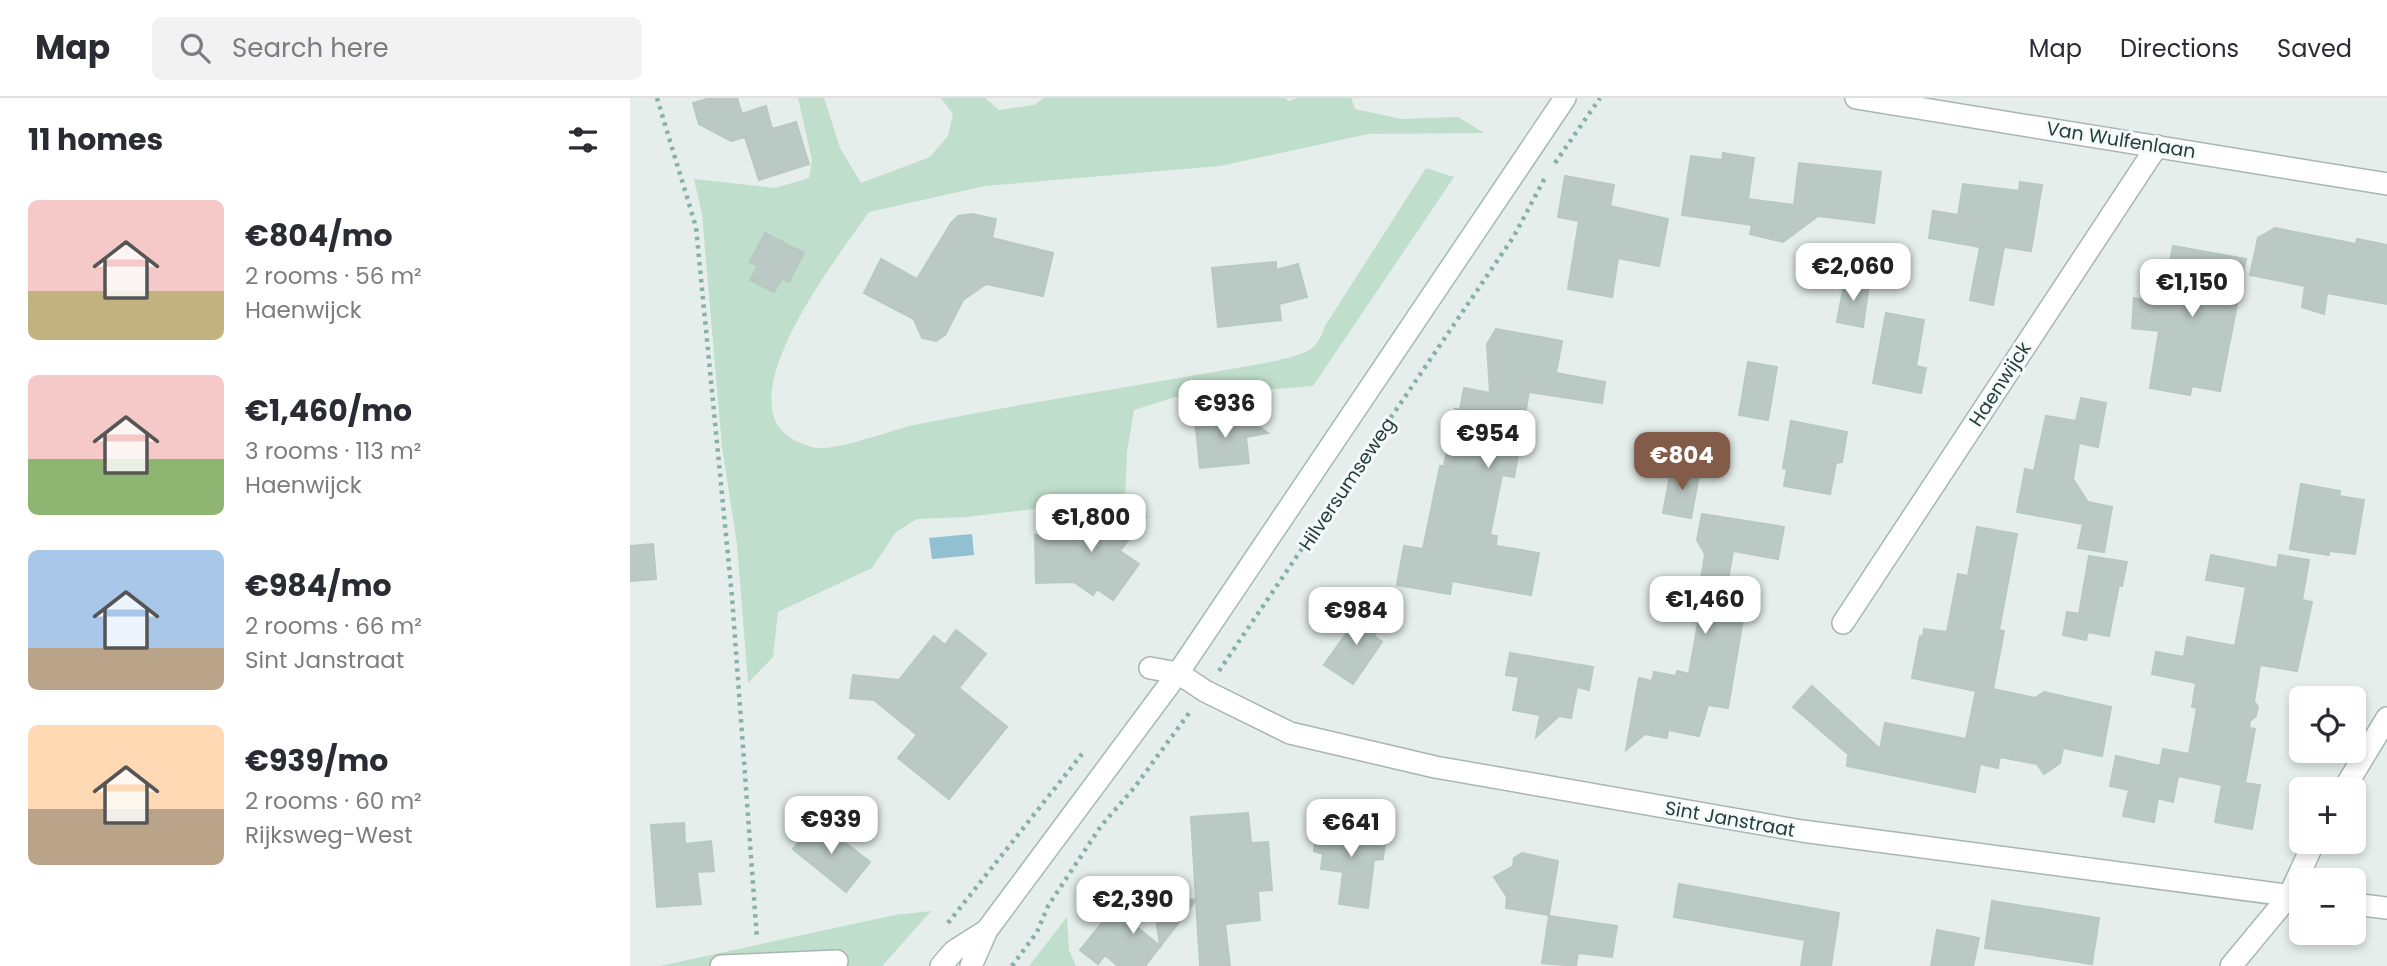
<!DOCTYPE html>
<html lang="en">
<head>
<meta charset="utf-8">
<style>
	body { margin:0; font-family:Poppins,sans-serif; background:#f2f2f3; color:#2b2b33; height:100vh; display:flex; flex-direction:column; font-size:26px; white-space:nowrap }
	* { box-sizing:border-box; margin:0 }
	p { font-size:23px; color:#7c7c81 }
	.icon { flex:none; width:38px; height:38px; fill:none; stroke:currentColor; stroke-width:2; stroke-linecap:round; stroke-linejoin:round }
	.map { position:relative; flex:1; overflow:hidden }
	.side { display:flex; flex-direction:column; background:#fff; width:630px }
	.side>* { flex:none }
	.controls { position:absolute; left:1659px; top:588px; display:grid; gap:14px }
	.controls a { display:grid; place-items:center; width:77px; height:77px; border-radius:10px; background:#fff; box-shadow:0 4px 10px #0003; font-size:35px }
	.price { position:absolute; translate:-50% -60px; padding:0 16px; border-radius:14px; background:#fff; color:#222; font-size:23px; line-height:46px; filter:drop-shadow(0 2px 4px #0008) }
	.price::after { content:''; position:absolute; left:50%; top:42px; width:21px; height:16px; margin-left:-10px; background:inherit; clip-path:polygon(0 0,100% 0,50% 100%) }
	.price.selected { background:#835b49; color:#fff }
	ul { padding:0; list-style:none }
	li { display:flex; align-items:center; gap:21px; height:175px; padding:0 28px }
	li span { display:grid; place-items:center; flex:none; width:196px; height:140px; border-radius:10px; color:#555 }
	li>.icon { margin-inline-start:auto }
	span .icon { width:84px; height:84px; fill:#fffc; stroke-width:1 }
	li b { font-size:30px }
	h2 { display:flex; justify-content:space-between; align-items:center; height:84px; padding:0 28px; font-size:30px }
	header { display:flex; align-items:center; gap:42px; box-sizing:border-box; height:98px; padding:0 35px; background:#fff; border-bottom:2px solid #e1e1e2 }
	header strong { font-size:33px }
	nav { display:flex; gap:38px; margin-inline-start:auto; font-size:24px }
	.search { width:490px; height:63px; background:#f2f2f3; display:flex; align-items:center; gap:18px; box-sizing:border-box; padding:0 24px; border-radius:10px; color:#7c7c81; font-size:26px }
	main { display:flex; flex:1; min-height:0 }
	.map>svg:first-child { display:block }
</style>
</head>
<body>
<header>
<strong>Map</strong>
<div class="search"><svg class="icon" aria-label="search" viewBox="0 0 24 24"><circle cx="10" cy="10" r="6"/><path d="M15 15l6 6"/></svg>Search here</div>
<nav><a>Map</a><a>Directions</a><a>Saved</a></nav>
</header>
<main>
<section class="side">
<h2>11 homes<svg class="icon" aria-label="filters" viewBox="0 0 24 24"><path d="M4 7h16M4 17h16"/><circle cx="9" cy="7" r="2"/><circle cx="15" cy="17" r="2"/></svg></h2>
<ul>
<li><span style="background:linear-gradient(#f6c9c9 65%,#c2b280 0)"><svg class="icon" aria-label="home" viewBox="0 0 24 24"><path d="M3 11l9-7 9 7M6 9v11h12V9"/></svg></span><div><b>€804/mo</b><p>2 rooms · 56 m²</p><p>Haenwijck</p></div></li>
<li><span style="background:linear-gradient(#f6c9c9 60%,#8fb573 0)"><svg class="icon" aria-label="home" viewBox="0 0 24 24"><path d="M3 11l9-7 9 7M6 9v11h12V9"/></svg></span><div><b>€1,460/mo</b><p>3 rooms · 113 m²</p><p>Haenwijck</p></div></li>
<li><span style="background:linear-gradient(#a9c7e8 70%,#b9a48a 0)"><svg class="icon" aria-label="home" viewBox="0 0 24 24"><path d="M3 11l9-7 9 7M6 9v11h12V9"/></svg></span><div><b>€984/mo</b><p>2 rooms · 66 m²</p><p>Sint Janstraat</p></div></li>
<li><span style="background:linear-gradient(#ffd9b3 60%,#b9a48a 0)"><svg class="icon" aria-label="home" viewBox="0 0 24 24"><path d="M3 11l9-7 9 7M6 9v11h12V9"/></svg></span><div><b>€939/mo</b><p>2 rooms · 60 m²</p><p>Rijksweg-West</p></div></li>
</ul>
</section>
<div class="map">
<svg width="1757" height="868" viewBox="0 0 1757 868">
	<rect width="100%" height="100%" fill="#e5eeeb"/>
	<path fill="#bfdecb" d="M 168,0 L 194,0 L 210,50 L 231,85 L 300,59 L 318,38 L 323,16 L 311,0 L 355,0 L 369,12 L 404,7 L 414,0 L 656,0 L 658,3 L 667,0 L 721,0 L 725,11 L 771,21 L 828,19 L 854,35 L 738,36 L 590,68 L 355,88 L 239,114 C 209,157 118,273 147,326 C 154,339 172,347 186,350 C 206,353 262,332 284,327 C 404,303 525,285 646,263 C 672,255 686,257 695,228 L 796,70 L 824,79 L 683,288 L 545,299 L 504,312 L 497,354 L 495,400 L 337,419 L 287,421 L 266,434 L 242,470 L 148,514 L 143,559 L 118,585 L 107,446 L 92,349 L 72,116 L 64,81 L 145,90 L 179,80 L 182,62 Z
		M 301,813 L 252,868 L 30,868 L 265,817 Z
		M 437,819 L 439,852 L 446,868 L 399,868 Z"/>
	<path fill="#90c0d1" d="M 342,436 L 344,457 L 302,461 L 299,440 Z"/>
	<path fill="#bbc9c5" stroke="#b8c8c3" stroke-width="2" d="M 81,0 L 107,0 L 112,16 L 136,8 L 142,31 L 166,24 L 179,66 L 129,82 L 115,39 L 101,43 L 69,26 L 63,5 Z
		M 1093,55 L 1124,60 L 1118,101 L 1164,107 L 1169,65 L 1251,74 L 1244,125 L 1188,118 L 1153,144 L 1120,136 L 1122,127 L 1052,117 L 1061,58 L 1092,62 Z
		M 935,78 L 984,87 L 980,108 L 1038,121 L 1029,168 L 988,160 L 982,199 L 938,191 L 949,123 L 928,119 Z
		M 1390,84 L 1412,87 L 1401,153 L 1374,149 L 1363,207 L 1340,202 L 1350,149 L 1299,140 L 1303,113 L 1328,117 L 1333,86 L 1389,93 Z
		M 342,116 L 366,121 L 362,140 L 423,155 L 413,198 L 356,186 L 333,202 L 315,237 L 306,243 L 292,240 L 284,221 L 234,195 L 251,161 L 287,181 L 321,125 L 328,118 Z
		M 1645,130 L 1726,146 L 1727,141 L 1757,147 L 1757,206 L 1697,195 L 1694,216 L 1672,209 L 1675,188 L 1620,177 L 1628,140 Z
		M 135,135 L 174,155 L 159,184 L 152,181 L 144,194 L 120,182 L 128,168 L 120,164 Z
		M 1543,148 L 1616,161 L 1590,293 L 1562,288 L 1560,297 L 1520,290 L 1529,233 L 1502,230 L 1504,200 L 1522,204 L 1529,167 L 1539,169 Z
		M 646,164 L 646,172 L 668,166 L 677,199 L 649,206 L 651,222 L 588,229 L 582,170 Z
		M 1215,181 L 1239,186 L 1233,229 L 1207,224 Z
		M 1256,215 L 1294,222 L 1286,268 L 1296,270 L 1291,295 L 1243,285 Z
		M 866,231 L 932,243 L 926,275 L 975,284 L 972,305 L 899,294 L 884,379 L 872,377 L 860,437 L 867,438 L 866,448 L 909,455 L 901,497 L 822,483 L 820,496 L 767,487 L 774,448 L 793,451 L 810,368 L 814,368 L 825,311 L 830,312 L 834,290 L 860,295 L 857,246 Z
		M 1118,264 L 1147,269 L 1138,322 L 1109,317 Z
		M 1451,300 L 1476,305 L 1468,349 L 1449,345 L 1443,381 L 1458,404 L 1482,409 L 1474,454 L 1448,450 L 1453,426 L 1387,414 L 1395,371 L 1404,373 L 1416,318 L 1446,323 Z
		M 612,317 L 638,335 L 616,339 L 619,365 L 570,370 L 565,322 Z
		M 1161,323 L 1217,334 L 1212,364 L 1206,365 L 1200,396 L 1154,388 L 1157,371 L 1153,370 Z
		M 1042,367 L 1070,372 L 1061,420 L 1033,415 Z
		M 1671,386 L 1710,393 L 1709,398 L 1734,402 L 1725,456 L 1699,453 L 1699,457 L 1660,451 Z
		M 489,399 L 516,419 L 490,453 L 509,466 L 483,502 L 467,491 L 463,497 L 444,484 L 406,485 L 405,437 L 460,438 Z
		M 1072,416 L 1154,429 L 1148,461 L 1103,453 L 1095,499 L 1116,503 L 1098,610 L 1078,607 L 1069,638 L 1038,632 L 1037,640 L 1015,636 L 996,652 L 1009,580 L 1022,583 L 1024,574 L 1046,578 L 1047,573 L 1059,576 L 1071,508 L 1067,507 L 1075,456 L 1067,442 Z
		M 1347,429 L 1387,436 L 1369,532 L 1374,533 L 1363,591 L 1405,600 L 1414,594 L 1481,609 L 1472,658 L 1433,650 L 1430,665 L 1414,676 L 1407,666 L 1370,659 L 1368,670 L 1350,666 L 1345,694 L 1217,668 L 1218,656 L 1163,609 L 1182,588 L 1250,651 L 1255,625 L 1336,641 L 1346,593 L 1282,580 L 1290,538 L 1293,539 L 1294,531 L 1317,534 L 1328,476 L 1338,478 Z
		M 23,446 L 26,481 L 0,483 L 0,448 Z
		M 1581,457 L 1647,470 L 1649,457 L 1679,462 L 1672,502 L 1682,504 L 1667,573 L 1630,567 L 1624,603 L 1628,609 L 1626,618 L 1620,623 L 1619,630 L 1625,631 L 1615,685 L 1630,687 L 1622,731 L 1585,724 L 1592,687 L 1548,678 L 1543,704 L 1528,700 L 1524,724 L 1493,718 L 1499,692 L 1480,688 L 1486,658 L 1530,668 L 1533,651 L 1559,656 L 1567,610 L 1562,609 L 1566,585 L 1522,576 L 1526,554 L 1554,559 L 1557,539 L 1605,548 L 1616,489 L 1576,482 Z
		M 1459,458 L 1497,464 L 1492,488 L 1489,487 L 1479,538 L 1458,534 L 1456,542 L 1433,537 L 1437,514 L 1449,516 Z
		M 735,509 L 754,523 L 744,538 L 752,544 L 723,586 L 694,567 Z
		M 326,532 L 356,556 L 329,590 L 377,629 L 319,701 L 268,660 L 287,637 L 244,602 L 220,600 L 223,577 L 269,582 L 304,538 L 315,547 Z
		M 880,555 L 963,569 L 959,592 L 947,589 L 941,620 L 929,618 L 906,639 L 910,617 L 883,612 L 889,579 L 876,577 Z
		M 618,715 L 621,745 L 638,744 L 642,792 L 628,793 L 630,822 L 595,826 L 600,868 L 570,868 L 561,719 Z
		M 186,722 L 240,764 L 216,794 L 163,751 Z
		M 54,725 L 55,746 L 81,743 L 84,773 L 67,774 L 71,806 L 27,809 L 21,727 Z
		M 694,726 L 756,736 L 753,761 L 744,762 L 738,810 L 709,806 L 713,774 L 691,771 L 693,756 L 684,753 L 687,727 Z
		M 892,755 L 928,763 L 919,817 L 876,810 L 877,799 L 864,779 L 883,768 L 884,760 Z
		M 1049,786 L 1209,815 L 1201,868 L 1171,868 L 1175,842 L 1044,819 Z
		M 567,801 L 515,868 L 488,868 L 475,857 L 468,866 L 450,852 L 484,810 L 530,848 L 524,806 Z
		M 1362,803 L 1469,820 L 1462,866 L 1355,850 Z
		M 919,818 L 987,828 L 982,859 L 948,855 L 946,868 L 912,865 Z
		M 1307,832 L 1349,840 L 1343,868 L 1301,868 Z"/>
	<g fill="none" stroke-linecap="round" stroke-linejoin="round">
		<g stroke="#a8b6b3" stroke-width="24">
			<path id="minor" d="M 1226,0 L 1757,86
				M 1213,525 L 1527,48
				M 520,570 L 548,575 L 575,593 L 660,635 L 805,669 L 1172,733 L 1671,799
				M 1714,691 L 1757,620
				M 1724,806 L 1757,810
				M 91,868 L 207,863
				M 1601,868 L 1659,798 L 1684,744"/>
		</g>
		<g stroke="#a4b9b4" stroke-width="24">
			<path id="secondary" d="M 311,868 L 324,853 L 357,832
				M 341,868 L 357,832 L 548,575 L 935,0"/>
		</g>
		<path stroke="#87b1a8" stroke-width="4.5" stroke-dasharray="3.5 5" stroke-linecap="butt" d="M 27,0 L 66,129 L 102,499 L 127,841
			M 925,65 L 970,0
			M 589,573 L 884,138 L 916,78
			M 318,825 L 452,656
			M 382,868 L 407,834 L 418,808 L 471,728 L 504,690 L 562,611"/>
		<use href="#minor" stroke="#fff" stroke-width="21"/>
		<use href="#secondary" stroke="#fff" stroke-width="21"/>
	</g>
	<g text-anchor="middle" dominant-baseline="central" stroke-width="6" stroke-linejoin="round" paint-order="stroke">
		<g font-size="19" fill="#25403b" stroke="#f6faf9">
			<text transform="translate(1491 42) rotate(9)">Van Wulfenlaan</text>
			<text transform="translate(1370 286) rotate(-57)">Haenwijck</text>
			<text transform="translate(717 386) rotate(-56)">Hilversumseweg</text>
			<text transform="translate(1100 721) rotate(10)">Sint Janstraat</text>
		</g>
	</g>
</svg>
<div class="controls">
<a><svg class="icon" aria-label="locate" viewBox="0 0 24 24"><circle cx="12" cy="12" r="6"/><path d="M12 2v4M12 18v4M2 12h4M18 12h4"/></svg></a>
<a>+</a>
<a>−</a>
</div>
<b class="price" style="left:1223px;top:205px">€2,060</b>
<b class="price" style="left:1562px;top:221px">€1,150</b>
<b class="price" style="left:595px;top:342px">€936</b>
<b class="price" style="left:858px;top:372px">€954</b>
<b class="price selected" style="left:1052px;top:394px">€804</b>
<b class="price" style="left:461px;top:456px">€1,800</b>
<b class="price" style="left:1075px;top:538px">€1,460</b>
<b class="price" style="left:726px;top:549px">€984</b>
<b class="price" style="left:201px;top:758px">€939</b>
<b class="price" style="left:721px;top:761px">€641</b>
<b class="price" style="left:503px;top:838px">€2,390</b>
</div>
</main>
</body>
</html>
